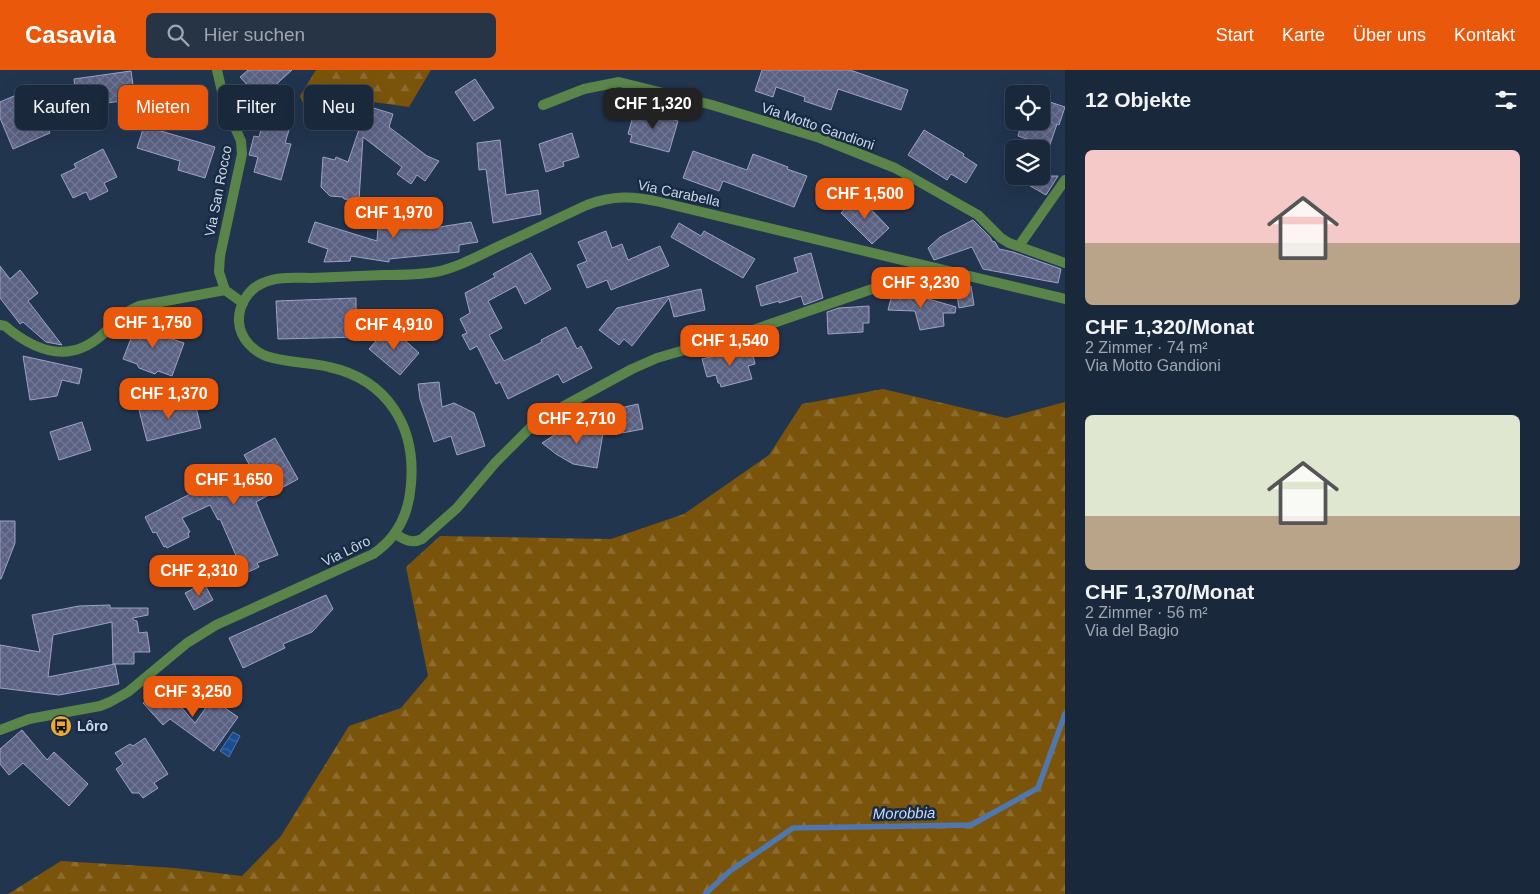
<!DOCTYPE html>
<html lang="de">
<head>
<meta charset="utf-8">
<style>
	body { margin:0; font-family:Helvetica,sans-serif; background:#273446; color:#f1f3f6; height:100vh; display:flex; flex-direction:column; font-size:19px; white-space:nowrap }
	* { box-sizing:border-box; margin:0 }
	p { font-size:16px; color:#9fa6af }
	.icon { flex:none; width:28px; height:28px; fill:none; stroke:currentColor; stroke-width:2; stroke-linecap:round; stroke-linejoin:round }
	.map { position:relative; flex:1; overflow:hidden }
	.drawer { display:flex; flex-direction:column; background:#1a283b; width:475px }
	.drawer>* { flex:none }
	.banner { position:absolute; left:15px; top:15px; width:475px; height:45px; display:flex; gap:10px }
	.fabs { position:absolute; left:1005px; top:15px; display:grid; gap:10px }
	.fabs a { display:grid; place-items:center; width:45px; height:45px; border-radius:8px; background:#1a283b; box-shadow:0 5px 20px #0002,0 0 0 1px #384455; font-size:25px }
	.price { position:absolute; translate:-50% -42px; padding:0 11px; border-radius:10px; background:#ea580c; color:#fff; font-size:16px; line-height:32px; filter:drop-shadow(0 1px 2px #0008) }
	.price::after { content:''; position:absolute; left:50%; top:30px; width:15px; height:11px; margin-left:-8px; background:inherit; clip-path:polygon(0 0,100% 0,50% 100%) }
	.price.on { background:#222; color:#fff }
	ul { padding:0; list-style:none }
	li { display:grid; align-content:center; gap:10px; height:265px; padding:0 20px }
	li span { display:grid; place-items:center; height:155px; border-radius:8px; color:#555 }
	li>.icon { margin-inline-start:auto }
	span .icon { width:90px; height:90px; fill:#fffc; stroke-width:1 }
	li b { font-size:21px }
	h2 { display:flex; justify-content:space-between; align-items:center; height:60px; padding:0 20px; font-size:21px }
	.chip { padding:0 18px; border-radius:8px; background:#1a283b; box-shadow:0 5px 20px #0002,0 0 0 1px #384455; font-size:18px; line-height:45px }
	.chip.on { background:#ea580c; color:#fff }
	header { display:flex; align-items:center; gap:30px; box-sizing:border-box; height:70px; padding:0 25px; background:#ea580c; color:#fff }
	header strong { font-size:24px }
	nav { display:flex; gap:28px; margin-inline-start:auto; font-size:18px }
	.search { width:350px; height:45px; background:#273446; display:flex; align-items:center; gap:12px; box-sizing:border-box; padding:0 18px; border-radius:8px; color:#9fa6af; font-size:19px }
	main { display:flex; flex:1; min-height:0 }
	.map>svg:first-child { display:block }
</style>
</head>
<body>
<header>
<strong>Casavia</strong>
<div class="search"><svg class="icon" aria-label="search" viewBox="0 0 24 24"><circle cx="10" cy="10" r="6"/><path d="M15 15l6 6"/></svg>Hier suchen</div>
<nav><a>Start</a><a>Karte</a><a>Über uns</a><a>Kontakt</a></nav>
</header>
<main>
<div class="map">
<svg width="1065" height="824" viewBox="0 0 1065 824">
	<defs>
		<pattern id="forest-firs" width="22" height="20" patternUnits="userSpaceOnUse" patternTransform="scale(1.25)"><rect width="22" height="20" fill="#7a540b"/><path d="M5 1l3.5 6h-7zM16 11l3.5 6h-7z" fill="#8c6c2f"/></pattern>
		<pattern id="water-waves" width="16" height="10" patternUnits="userSpaceOnUse" patternTransform="scale(1.25)"><rect width="16" height="10" fill="#1a4e94"/><path d="M0 5q4-4 8 0t8 0" fill="none" stroke="#3a67a3"/></pattern>
		<pattern id="building-cross-hatch" width="8" height="8" patternUnits="userSpaceOnUse" patternTransform="scale(1.25)"><rect width="8" height="8" fill="#5b6182"/><path d="M0 0l8 8M0 8l8-8" fill="none" stroke="#717794"/></pattern>
	</defs>
	<rect width="100%" height="100%" fill="#22354f"/>
	<path fill="url(#forest-firs)" d="M 316,0 L 431,0 L 409,37 L 337,27 L 305,38 L 300,26 Z
		M 883,319 L 1006,348 L 1065,332 L 1065,824 L 8,824 L 61,791 L 175,798 L 242,806 L 281,766 L 349,656 L 401,638 L 428,606 L 406,497 L 440,466 L 611,469 L 684,444 L 769,385 L 802,334 Z"/>
	<path fill="url(#water-waves)" stroke="#4f77ae" d="M 233,662 L 240,666 L 229,687 L 220,681 Z"/>
	<g fill="none" stroke-linecap="round" stroke-linejoin="round">
		<path stroke="#4f77ae" stroke-width="5.5" d="M 705,824 L 730,801 L 793,758 L 971,755 L 1038,718 L 1065,644"/>
	</g>
	<path fill="url(#building-cross-hatch)" stroke="#9ca2c7" d="M 248,0 L 292,0 L 260,29 L 240,7 Z
		M 762,0 L 850,0 L 908,20 L 901,40 L 838,19 L 831,40 L 804,31 L 805,27 L 776,17 L 773,27 L 755,21 Z
		M 131,1 L 135,29 L 86,36 L 84,24 L 76,26 L 74,9 Z
		M 475,9 L 494,38 L 474,51 L 455,22 Z
		M 30,19 L 50,63 L 13,79 L 0,48 L 0,32 Z
		M 1041,29 L 1065,37 L 1059,55 L 1057,54 L 1044,92 L 1041,92 L 1041,74 L 1018,66 L 1022,51 L 1041,51 Z
		M 367,36 L 393,44 L 389,57 L 427,86 L 439,91 L 425,111 L 417,105 L 411,114 L 397,104 L 402,97 L 363,67 L 359,130 L 344,129 L 343,127 L 330,126 L 321,117 L 323,87 L 335,90 L 336,87 L 348,92 Z
		M 635,39 L 649,43 L 659,40 L 666,48 L 678,51 L 669,82 L 630,72 L 632,65 L 628,64 Z
		M 263,53 L 289,60 L 285,73 L 291,74 L 281,110 L 254,102 L 258,87 L 249,85 L 254,66 L 259,67 Z
		M 144,56 L 215,77 L 205,108 L 178,100 L 180,91 L 137,78 Z
		M 924,60 L 964,84 L 963,86 L 977,95 L 966,113 L 951,104 L 947,110 L 908,85 Z
		M 572,63 L 579,87 L 563,92 L 564,96 L 546,102 L 539,74 Z
		M 500,70 L 506,125 L 538,120 L 541,144 L 493,153 L 486,99 L 479,100 L 477,73 Z
		M 103,79 L 117,107 L 104,113 L 108,121 L 90,130 L 86,122 L 73,128 L 61,105 L 76,98 L 74,94 Z
		M 693,81 L 747,100 L 753,84 L 788,97 L 787,99 L 807,106 L 794,137 L 723,111 L 719,121 L 683,108 Z
		M 1013,106 L 1058,106 L 1046,125 Z
		M 858,126 L 889,158 L 872,174 L 841,143 Z
		M 379,141 L 405,143 L 405,146 L 434,148 L 433,158 L 471,152 L 478,172 L 459,175 L 459,182 L 389,189 L 389,192 L 351,186 L 350,191 L 324,192 L 328,179 L 308,172 L 315,152 L 377,171 Z
		M 973,150 L 990,167 L 992,171 L 995,172 L 999,179 L 1013,182 L 1061,199 L 1058,213 L 983,199 L 972,177 L 934,190 L 928,178 L 940,167 Z
		M 679,153 L 701,166 L 704,161 L 755,189 L 743,208 L 671,167 Z
		M 606,161 L 612,178 L 622,174 L 628,190 L 660,176 L 669,196 L 611,220 L 607,210 L 587,218 L 577,195 L 587,191 L 578,172 Z
		M 531,183 L 551,219 L 525,234 L 516,216 L 488,231 L 502,258 L 489,265 L 504,291 L 542,272 L 541,270 L 566,257 L 577,279 L 581,276 L 592,298 L 563,313 L 558,304 L 508,329 L 500,312 L 496,314 L 477,276 L 470,280 L 462,265 L 467,263 L 460,249 L 470,243 L 465,223 L 495,207 L 493,204 Z
		M 811,183 L 823,228 L 804,235 L 801,226 L 779,233 L 779,231 L 761,236 L 756,216 L 798,202 L 794,188 Z
		M 0,196 L 10,209 L 20,200 L 38,223 L 28,231 L 62,275 L 46,272 L 23,252 L 20,254 L 0,228 Z
		M 971,216 L 974,235 L 959,238 L 956,219 Z
		M 701,219 L 705,240 L 674,247 L 669,228 L 632,276 L 624,269 L 619,275 L 599,260 L 617,238 Z
		M 893,221 L 909,221 L 908,223 L 956,237 L 955,243 L 943,243 L 944,256 L 920,260 L 915,241 L 888,240 Z
		M 356,228 L 356,241 L 360,241 L 361,267 L 278,269 L 276,231 Z
		M 869,236 L 869,253 L 863,253 L 863,262 L 828,264 L 827,242 L 839,238 Z
		M 139,248 L 161,255 L 157,264 L 184,273 L 172,306 L 158,301 L 155,304 L 139,298 L 137,294 L 123,289 Z
		M 389,256 L 419,283 L 400,305 L 369,279 Z
		M 751,277 L 755,294 L 748,296 L 752,309 L 721,317 L 720,313 L 718,313 L 716,305 L 707,307 L 702,289 Z
		M 23,286 L 82,299 L 79,314 L 62,310 L 57,326 L 30,330 Z
		M 439,312 L 442,337 L 454,333 L 474,343 L 485,376 L 457,385 L 451,366 L 434,372 L 420,329 L 418,314 Z
		M 171,332 L 172,338 L 195,333 L 201,358 L 147,371 L 139,340 Z
		M 638,334 L 643,359 L 622,363 L 616,339 Z
		M 576,351 L 603,363 L 597,398 L 573,394 L 556,384 L 542,373 Z
		M 82,352 L 91,380 L 59,390 L 50,362 Z
		M 275,368 L 298,409 L 256,432 L 278,485 L 257,493 L 259,497 L 244,504 L 221,451 L 220,449 L 218,450 L 210,435 L 182,448 L 190,462 L 188,463 L 189,467 L 167,478 L 166,476 L 164,477 L 156,462 L 153,463 L 145,447 L 249,394 L 244,385 Z
		M 0,451 L 15,451 L 15,473 L 1,509 L 0,509 Z
		M 204,513 L 213,530 L 194,540 L 185,523 Z
		M 326,525 L 333,539 L 312,562 L 283,574 L 285,578 L 243,598 L 229,568 Z
		M 110,535 L 110,538 L 148,538 L 148,545 L 133,548 L 133,550 L 137,551 L 139,563 L 147,562 L 150,582 L 134,582 L 134,594 L 113,594 L 112,552 L 53,565 L 48,607 L 115,594 L 119,614 L 59,625 L 0,618 L 0,575 L 40,582 L 32,545 L 79,536 Z
		M 162,615 L 195,653 L 212,629 L 238,647 L 214,681 L 170,649 L 163,655 L 143,633 Z
		M 22,660 L 47,690 L 54,682 L 88,714 L 69,736 L 23,693 L 9,705 L 0,694 L 0,679 Z
		M 145,668 L 168,704 L 154,713 L 158,718 L 143,728 L 139,723 L 132,723 L 116,699 L 123,694 L 115,683 L 130,674 L 133,676 Z"/>
	<g fill="none" stroke-linecap="round" stroke-linejoin="round">
		<path stroke="#5a8449" stroke-width="10" d="M 217,0 L 225,35 L 241,71 L 242,84 L 220,186 L 219,202 L 225,220
			M 543,35 L 584,19 L 619,12 L 712,35 L 820,68 L 895,98 L 978,145 L 1001,168 L 1009,173 L 1065,193
			M 1019,176 L 1065,110
			M 0,255 L 5,256 C 36,282 69,294 102,265 C 114,254 124,242 139,236 L 225,220 L 243,233
			M 395,464 C 405,470 412,474 422,469 L 457,438 L 495,393 L 533,355 L 564,336 L 632,299 L 657,288 L 747,262 L 913,205 L 930,197"/>
		<path stroke="#5a8449" stroke-width="10" d="M 0,660 L 29,649 L 100,636 L 110,632 L 128,622 L 187,573 L 216,555 L 373,484 C 397,468 409,443 411,414 C 416,357 388,310 329,297 C 309,292 286,293 266,286 C 253,281 240,268 239,252 C 238,236 248,219 263,213 C 277,206 296,208 311,208 C 335,207 359,206 383,205 C 400,205 418,205 435,202 C 456,198 476,187 495,178 C 526,164 556,149 587,135 C 612,125 634,126 660,132 L 1065,229"/>
	</g>
	<defs>
		<g id="bus-disc" transform="scale(1.125)"><circle r="9.5" fill="#eaaa39" stroke="#182b44"/><path d="M-5-6H5V4H4V6H2V4H-2V6H-4V4H-5ZM-3.5-4V0h7V-4ZM-3.5 1.2v1.5H-2V1.2ZM2 1.2v1.5H3.5V1.2Z" fill="#111"/></g>
	</defs>
	<g fill-rule="evenodd">
		<use href="#bus-disc" x="61" y="656"/>
	</g>
	<g text-anchor="middle" dominant-baseline="central" stroke-width="5" stroke-linejoin="round" paint-order="stroke">
		<g font-size="14" fill="#ccd8e9" stroke="#182b44">
			<text transform="translate(818 56) rotate(19)">Via Motto Gandioni</text>
			<text transform="translate(218 121) rotate(-79)">Via San Rocco</text>
			<text transform="translate(679 123) rotate(12)">Via Carabella</text>
			<text transform="translate(346 481) rotate(-26)">Via Lôro</text>
		</g>
		<g font-size="14" font-weight="bold" fill="#ccd8e9" stroke="#182b44" text-anchor="start">
			<text x="77" y="656">Lôro</text>
		</g>
		<g font-size="15" font-style="italic" fill="#cbdbf3" stroke="#182b44">
			<text transform="translate(904 743) rotate(-1)">Morobbia</text>
		</g>
	</g>
</svg>
<div class="fabs">
<a><svg class="icon" aria-label="locate" viewBox="0 0 24 24"><circle cx="12" cy="12" r="6"/><path d="M12 2v4M12 18v4M2 12h4M18 12h4"/></svg></a>
<a><svg class="icon" aria-label="layers" viewBox="0 0 24 24"><path d="M12 4l9 5-9 5-9-5zM3 14l9 5 9-5"/></svg></a>
</div>
<b class="price on" style="left:653px;top:60px">CHF 1,320</b>
<b class="price" style="left:865px;top:150px">CHF 1,500</b>
<b class="price" style="left:394px;top:169px">CHF 1,970</b>
<b class="price" style="left:921px;top:239px">CHF 3,230</b>
<b class="price" style="left:153px;top:279px">CHF 1,750</b>
<b class="price" style="left:394px;top:281px">CHF 4,910</b>
<b class="price" style="left:730px;top:297px">CHF 1,540</b>
<b class="price" style="left:169px;top:350px">CHF 1,370</b>
<b class="price" style="left:577px;top:375px">CHF 2,710</b>
<b class="price" style="left:234px;top:436px">CHF 1,650</b>
<b class="price" style="left:199px;top:527px">CHF 2,310</b>
<b class="price" style="left:193px;top:648px">CHF 3,250</b>
<div class="banner">
<a class="chip">Kaufen</a>
<a class="chip on">Mieten</a>
<a class="chip">Filter</a>
<a class="chip">Neu</a>
</div>
</div>
<section class="drawer">
<h2>12 Objekte<svg class="icon" aria-label="filters" viewBox="0 0 24 24"><path d="M4 7h16M4 17h16"/><circle cx="9" cy="7" r="2"/><circle cx="15" cy="17" r="2"/></svg></h2>
<ul>
<li><span style="background:linear-gradient(#f6c9c9 60%,#b9a48a 0)"><svg class="icon" aria-label="home" viewBox="0 0 24 24"><path d="M3 11l9-7 9 7M6 9v11h12V9"/></svg></span><div><b>CHF 1,320/Monat</b><p>2 Zimmer · 74 m²</p><p>Via Motto Gandioni</p></div></li>
<li><span style="background:linear-gradient(#dfe7d0 65%,#b9a48a 0)"><svg class="icon" aria-label="home" viewBox="0 0 24 24"><path d="M3 11l9-7 9 7M6 9v11h12V9"/></svg></span><div><b>CHF 1,370/Monat</b><p>2 Zimmer · 56 m²</p><p>Via del Bagio</p></div></li>
</ul>
</section>
</main>
</body>
</html>
